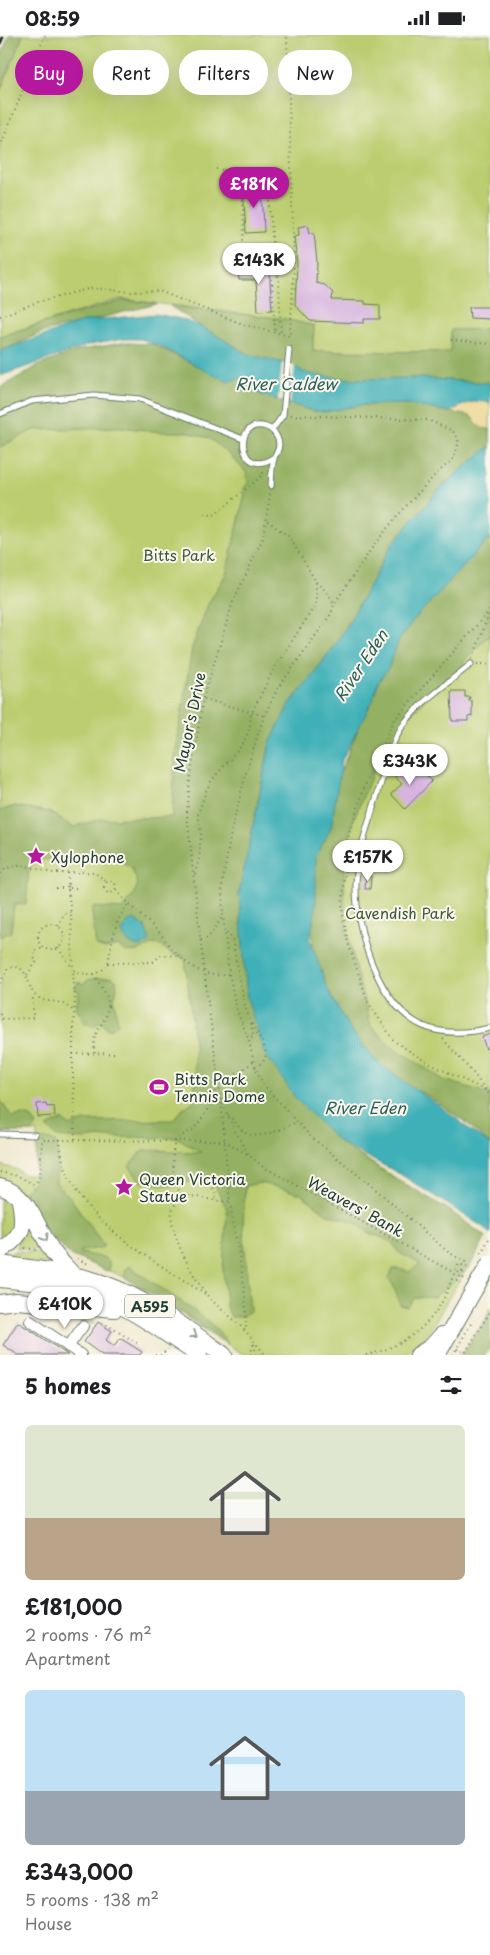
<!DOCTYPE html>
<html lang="en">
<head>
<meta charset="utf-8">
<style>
	body { margin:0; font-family:"Playpen Sans",sans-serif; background:#f6f6f6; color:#202124; height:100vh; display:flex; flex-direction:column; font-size:19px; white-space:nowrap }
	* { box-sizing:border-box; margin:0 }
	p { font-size:16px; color:#757577 }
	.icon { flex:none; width:28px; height:28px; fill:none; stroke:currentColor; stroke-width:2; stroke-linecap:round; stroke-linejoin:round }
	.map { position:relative; height:1320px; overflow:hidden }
	.sheet { display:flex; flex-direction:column; background:#fff; flex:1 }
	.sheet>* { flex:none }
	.banner { position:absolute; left:15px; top:15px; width:460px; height:45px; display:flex; gap:10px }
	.price { position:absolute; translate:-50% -42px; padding:0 11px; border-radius:18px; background:#fff; color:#222; font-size:16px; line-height:32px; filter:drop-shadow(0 1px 2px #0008) }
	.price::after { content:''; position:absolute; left:50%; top:30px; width:15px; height:11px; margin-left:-8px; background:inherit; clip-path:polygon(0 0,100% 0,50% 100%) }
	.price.on { background:#b5179e; color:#fff }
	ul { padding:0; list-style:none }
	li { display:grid; align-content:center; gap:10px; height:265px; padding:0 25px }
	li span { display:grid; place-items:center; height:155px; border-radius:8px; color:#555 }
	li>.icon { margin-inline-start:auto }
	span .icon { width:90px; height:90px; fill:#fffc; stroke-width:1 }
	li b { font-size:21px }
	h2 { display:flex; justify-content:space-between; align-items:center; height:60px; padding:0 25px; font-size:21px }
	.pill { padding:0 18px; border-radius:22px; background:#fff; box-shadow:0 5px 20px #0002; font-size:18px; line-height:45px }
	.pill.on { background:#b5179e; color:#fff }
	.status { display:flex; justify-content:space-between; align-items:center; height:35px; padding:0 25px; background:#fff; direction:ltr }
	.status svg { height:14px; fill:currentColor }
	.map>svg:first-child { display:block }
</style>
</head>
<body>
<div class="status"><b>08:59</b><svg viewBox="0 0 49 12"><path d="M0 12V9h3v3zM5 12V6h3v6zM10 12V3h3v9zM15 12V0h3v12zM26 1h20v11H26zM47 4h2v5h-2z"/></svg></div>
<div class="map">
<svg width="490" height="1320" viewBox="0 0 490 1320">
	<rect width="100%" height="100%" fill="#fbf7ec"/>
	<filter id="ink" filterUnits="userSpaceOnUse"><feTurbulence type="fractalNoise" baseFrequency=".02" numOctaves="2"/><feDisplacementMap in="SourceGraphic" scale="10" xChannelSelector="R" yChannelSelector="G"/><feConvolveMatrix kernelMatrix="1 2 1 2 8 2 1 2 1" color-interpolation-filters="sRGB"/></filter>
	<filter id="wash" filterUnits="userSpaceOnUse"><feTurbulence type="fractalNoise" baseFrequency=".0096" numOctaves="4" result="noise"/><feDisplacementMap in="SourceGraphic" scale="20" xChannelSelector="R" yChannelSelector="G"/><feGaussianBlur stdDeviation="1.12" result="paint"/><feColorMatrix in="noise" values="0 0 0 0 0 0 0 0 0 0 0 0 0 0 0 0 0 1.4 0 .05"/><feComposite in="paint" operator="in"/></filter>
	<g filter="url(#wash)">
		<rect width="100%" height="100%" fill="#ede6c9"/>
		<path fill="#bbcd70" stroke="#6d8552" d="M 23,0 L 490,0 L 490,294 L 451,295 L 451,317 L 312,316 L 314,291 L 285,284 L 120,264 L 0,301 L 0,57 Z
			M 122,308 L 152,309 L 200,332 L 213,340 L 490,394 L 490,411 L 442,451 L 392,509 L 270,708 L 339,1107 C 388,1139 439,1168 486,1202 C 475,1223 461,1242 449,1262 C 436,1285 426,1311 400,1320 L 244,1320 L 159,1263 L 124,1242 L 69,1219 L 0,1145 L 0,1130 L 16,1134 L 24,1140 L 36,1140 L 37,1097 L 0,1097 L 0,353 L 37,331 L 77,316 Z
			M 490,502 L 490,1110 C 483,1103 476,1095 467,1088 C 441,1067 410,1052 382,1033 L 312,855 L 343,731 L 366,673 Z
			M 0,1161 C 15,1168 17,1179 18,1194 L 0,1208 Z
			M 26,1184 L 42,1215 L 16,1212 Z
			M 15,1216 L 46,1218 L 65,1231 L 6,1225 L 6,1221 Z
			M 21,1274 L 79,1278 L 94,1287 L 91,1291 L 75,1280 L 65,1292 L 46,1279 L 43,1282 L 36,1277 L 31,1283 Z"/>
		<path fill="#94b062" stroke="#5a764b" d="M 9,0 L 23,0 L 0,57 L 0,24 Z
			M 123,265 L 157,269 L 43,297 L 0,317 L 0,301 Z
			M 170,271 L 285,284 L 314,291 L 313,316 L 450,317 L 451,295 L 490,294 L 490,348 L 419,343 L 351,344 L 319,341 L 303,337 L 295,331 L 248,319 L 202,292 Z
			M 122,308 L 152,309 L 200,332 L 213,340 L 229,346 L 244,342 L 260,359 L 313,376 L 326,377 L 360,370 L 406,369 L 471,381 L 481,392 L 490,394 L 490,411 L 442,451 L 392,509 L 347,591 L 321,629 L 289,670 L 270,708 L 239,859 L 339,1107 L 398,1145 L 446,1173 L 486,1202 L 470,1231 L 452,1248 L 434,1262 L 414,1263 L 408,1272 L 400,1270 L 394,1252 L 389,1243 L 393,1234 L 401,1234 L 409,1237 L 420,1229 L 398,1217 L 392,1207 L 368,1197 L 355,1187 L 327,1179 L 301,1159 L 261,1148 L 245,1151 L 243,1190 L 250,1276 L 242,1282 L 231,1282 L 226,1272 L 223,1234 L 227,1174 L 210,1141 L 175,1151 L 141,1147 L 129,1131 L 143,1115 L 201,1117 L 178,1103 L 104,1102 L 82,1104 L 58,1102 L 47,1092 L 62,1085 L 71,1091 L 84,1086 L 173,1085 L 183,1074 L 195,1065 L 194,1007 L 185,923 L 173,920 L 160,910 L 154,909 L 138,916 L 127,917 L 118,911 L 105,914 L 96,911 L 92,878 L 93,872 L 122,874 L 134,860 L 138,848 L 131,833 L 115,824 L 83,816 L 69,826 L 37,824 L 29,835 L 26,869 L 14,870 L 11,897 L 0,902 L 0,776 L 15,771 L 49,777 L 73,792 L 101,784 L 172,782 L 175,720 L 192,613 L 208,569 L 226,539 L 245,459 L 244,453 L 248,448 L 246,437 L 232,422 L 209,403 L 186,397 L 161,397 L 120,392 L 34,395 L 0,412 L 0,353 L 37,331 L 77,316 Z
			M 490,502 L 490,601 L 487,602 L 465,625 L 459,639 L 439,649 L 394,697 L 374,735 L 353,786 L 344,830 L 345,884 L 358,944 L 371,991 L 393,1012 L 444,1045 L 490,1059 L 490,1110 L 468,1089 L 426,1060 L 405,1049 L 382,1033 L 327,967 L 315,928 L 309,872 L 312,831 L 328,774 L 343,731 L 377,649 L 389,632 L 398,607 L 412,587 Z
			M 111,942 L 116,945 L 117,954 L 114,963 L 118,988 L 113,993 L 108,994 L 101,986 L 93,991 L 86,989 L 76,972 L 79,958 L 75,952 L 78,947 L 83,949 C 92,940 99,945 111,942 Z
			M 0,1065 L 12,1082 L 23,1080 L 31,1082 L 37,1091 L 32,1097 L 0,1097 Z
			M 49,1104 L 56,1108 L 58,1115 L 56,1148 L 69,1161 L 104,1211 L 101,1213 L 80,1216 L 80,1218 L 105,1223 L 109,1227 L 109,1237 L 69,1219 L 50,1200 L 25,1161 L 26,1154 L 35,1145 L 37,1109 L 39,1105 Z
			M 130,1231 C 151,1249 221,1287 228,1310 L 159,1263 L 124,1242 L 126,1233 Z
			M 490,1273 L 490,1312 L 485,1320 L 461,1320 L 486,1284 Z"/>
		<path fill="#eeda9e" stroke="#868c69" d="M 479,365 L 490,368 L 490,394 L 481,393 L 471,381 L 450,377 L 464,368 Z"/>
		<path fill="#40b0b8" stroke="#307676" d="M 155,279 L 181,284 L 202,292 L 248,319 L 295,331 L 303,337 L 319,341 L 351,344 L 419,343 L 490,348 L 490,368 C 474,364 464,369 450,377 L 406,369 L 360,370 L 326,377 L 313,376 L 259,359 L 251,347 L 244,342 L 229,346 L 213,340 L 160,311 L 141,304 L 124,304 L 89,310 L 0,341 L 0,316 L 85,286 Z
			M 490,411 L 490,502 L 412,587 L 398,607 L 389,632 L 377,649 L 374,663 L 342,725 L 331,793 L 316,821 L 316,871 L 310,904 L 328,955 L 350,994 L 377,1027 L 453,1081 L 490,1110 L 490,1199 L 483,1192 L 400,1139 L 339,1107 L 297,1065 L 264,1017 L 247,963 L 239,859 L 270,708 L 289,670 L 321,629 L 347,591 L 392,509 L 442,451 Z
			M 134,884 L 145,892 L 150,905 L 149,907 L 140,912 C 131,910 126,907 122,898 L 126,889 Z"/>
		<path fill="#ede6c9" d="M 282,328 L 295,331 L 290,368 L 278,365 Z"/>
		<g id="blocks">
			<path fill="#d7b4e0" d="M 262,150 L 264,197 L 246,198 L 243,151 Z
				M 308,190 L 310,198 L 314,198 L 317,227 L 316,248 L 325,250 L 333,258 L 332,265 L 365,266 L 365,269 L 380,270 L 380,284 L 364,284 L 364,288 L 310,286 L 295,270 L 297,229 L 294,201 L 299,200 L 298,192 Z
				M 269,231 L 272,275 L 258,276 L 256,245 L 239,245 L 238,233 Z
				M 469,272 L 490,272 L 490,284 L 470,283 Z
				M 451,656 L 465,656 L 465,662 L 470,662 L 469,666 L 472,666 L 472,681 L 468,682 L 468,686 L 452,686 Z
				M 403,733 L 408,738 L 413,734 L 417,738 L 421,735 L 432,746 L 405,774 L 391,759 L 402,749 L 395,742 Z
				M 366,840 L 371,841 L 370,854 L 365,854 Z
				M 490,999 L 490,1012 L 486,1014 L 482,1002 Z
				M 46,1068 L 47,1072 L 54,1071 L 55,1081 L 38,1082 L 37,1069 Z
				M 18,1287 L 68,1320 L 18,1320 L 3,1310 Z
				M 98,1287 L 112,1296 L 106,1305 L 114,1311 L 120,1303 L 142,1317 L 140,1320 L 102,1320 L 84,1307 Z"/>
		</g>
	</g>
	<g filter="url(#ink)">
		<use href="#blocks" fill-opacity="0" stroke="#677868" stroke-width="1"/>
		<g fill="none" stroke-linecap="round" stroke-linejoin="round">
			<g stroke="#677868" stroke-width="7">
				<path id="lane" d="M 0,379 L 32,366 L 94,360 L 140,364 L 243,404
					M 272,395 L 283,380 L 289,314
					M 271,451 C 272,442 271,432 274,424 C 275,419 275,422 277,417 C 282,408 276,395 266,392 C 232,381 238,447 274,422
					M 471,629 C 446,650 413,670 397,700 C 389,716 385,736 379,754 C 370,785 357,816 356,849 C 355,894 378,971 423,991 C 444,1000 469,998 490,993
					M 0,1099 L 35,1100"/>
			</g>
			<g stroke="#677868" stroke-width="12">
				<path id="street" d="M 30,1286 L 81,1320
					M 68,1312 L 83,1291"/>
			</g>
			<g stroke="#677868" stroke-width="18">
				<path id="primary" d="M 0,1152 C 29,1158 38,1196 53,1217 C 59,1225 66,1232 73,1240
					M 0,1216 C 23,1201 25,1193 20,1166
					M 0,1229 C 34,1234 70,1237 102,1248 C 146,1263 186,1293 224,1320
					M 0,1244 C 27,1247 55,1249 81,1255 C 124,1266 162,1297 199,1320
					M 0,1268 L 16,1266 L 115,1274
					M 418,1320 L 431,1312 L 442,1300
					M 437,1320 L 474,1255"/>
			</g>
			<path stroke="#677868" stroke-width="2" stroke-dasharray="1 4" stroke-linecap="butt" d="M 0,112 L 45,0
				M 216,134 L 223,135 L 242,152 L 244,198 L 239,232 L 271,229 L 275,298
				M 223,135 C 238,135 261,139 269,152 L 273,219
				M 242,212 L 264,213 L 273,219 L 279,245 L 281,300
				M 0,281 L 38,267 L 92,253 L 132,257 L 159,256 L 245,290 L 290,301 L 294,232 L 287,0
				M 451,305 L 490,309
				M 291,380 L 428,385 L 453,396 L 459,407 L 453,424 L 434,441 L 397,481 L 374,510 L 334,569 L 331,579 L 278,653 L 264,681 L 247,734 L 231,797 L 222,851 L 223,881 L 229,939 L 237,976 L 249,1006 L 255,1032 L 263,1049 L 310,1101 L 373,1152 L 448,1217 L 469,1229
				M 270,459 L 263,503 L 233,567 L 203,664 L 190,744 L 187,779 L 204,937 L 221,1065 L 238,1102 L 249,1120 L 262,1131 L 454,1238
				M 205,478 L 213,481 L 263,440 L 263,435
				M 316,547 L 326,556 L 334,568
				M 473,623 L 490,576
				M 477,629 L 490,629
				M 204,664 L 264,681
				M 0,838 L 7,833 L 23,830 L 52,838 L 94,837 L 107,847
				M 68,838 L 68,850
				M 195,839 L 199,824 L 201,798 L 198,779 L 206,756 L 212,745 L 243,709 L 249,696 L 251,679 L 275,632 L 316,569 L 316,547 L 298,516 L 288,501 L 266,485
				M104 852a6 6 0 1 1 12 0a6 6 0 1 1-12 0Z
				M 68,851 L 70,852 L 68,855 L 66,853 Z
				M 56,853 L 66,853
				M 70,853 L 80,853
				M 68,855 L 71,879 L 73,935
				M 116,855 C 128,870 143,882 157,895 C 163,901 166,908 172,914 C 187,929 205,945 228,939
				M38 902a13 13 0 1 1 26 0a13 13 0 1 1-26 0Z
				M 58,891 L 64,879 L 71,877
				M 227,897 L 232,904 L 245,972 L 251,987 L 253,1001 L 249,1006
				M 201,905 L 208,903 L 223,881
				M 58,913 L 71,931
				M 108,928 L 153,927 L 161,920 L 179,921
				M 94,939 C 98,949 108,957 108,969 C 109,988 89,995 95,1018
				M 27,940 L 37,926 L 34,923 L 34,916 L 41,913
				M 0,948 L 8,933 C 29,927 26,950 35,960 C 43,968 52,965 61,968 C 66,970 70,973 74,976
				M 0,979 L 2,984 L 33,983 L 33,964 L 35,960
				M 252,989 C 258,1003 278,1022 255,1032
				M 443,1004 L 473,1038 L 490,1060
				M 73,1019 L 116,1018
				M 253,1027 L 227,1046 L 218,1048 C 212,1065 206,1083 192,1095 C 187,1098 180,1101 176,1106 C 171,1112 173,1141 175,1148 C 177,1153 179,1157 183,1161 C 179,1165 174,1169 172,1176 C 168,1196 194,1244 207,1260 C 218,1273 234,1283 246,1297 C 253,1304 259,1313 266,1320
				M 485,1055 L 428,1028 L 394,1006 L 368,967 L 348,908 L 342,873 L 349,798 L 372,731 L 395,684 L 490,575
				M 221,1068 C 225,1101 226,1134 230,1167 C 236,1210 248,1253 246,1296
				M 228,1080 C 234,1085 238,1092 244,1097 C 256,1107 285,1093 296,1087
				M 42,1102 L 42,1105 L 225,1106 L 249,1120
				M 60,1104 C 61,1178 151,1223 205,1259
				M 75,1104 L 73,1038 L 73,993 L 75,966 L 73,935 C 87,941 100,942 108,928 C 112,908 114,885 128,870
				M 0,1137 L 18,1141 L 33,1149 L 37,1147 L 40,1140 L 42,1105
				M 176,1150 C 186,1140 195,1140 207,1143 L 213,1153 L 217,1165
				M 183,1161 C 199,1160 216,1168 230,1166
				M 25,1213 L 37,1215
				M 77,1224 L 91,1230
				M 463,1237 L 457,1246 L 460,1248 L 465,1241 L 466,1241
				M 454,1238 L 457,1239 L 460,1235 L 463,1237
				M 102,1287 L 137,1308
				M 254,1309 L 256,1320
				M 457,1314 L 465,1318 L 490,1277
				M 155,1320 L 161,1320 L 168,1314
				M 250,1320 L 254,1307
				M 366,1320 C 400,1313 430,1293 445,1261 C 450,1250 453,1239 459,1229 L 467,1232
				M 453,1320 L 472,1287"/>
			<use href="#lane" stroke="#fff" stroke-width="5"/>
			<use href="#street" stroke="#fff" stroke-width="10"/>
			<use href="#primary" stroke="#fff" stroke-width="16"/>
			<path stroke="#1f3d34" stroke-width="3" stroke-dasharray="8 4" stroke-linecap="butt" d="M 0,9 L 4,0"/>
			<g stroke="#677868" stroke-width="18" stroke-linecap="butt">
				<path id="primary-bridge" d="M 474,1255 L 490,1228"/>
			</g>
			<path stroke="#677868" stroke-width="2" stroke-dasharray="1 4" stroke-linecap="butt" d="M 481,1218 L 490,1202"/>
			<use href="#primary-bridge" stroke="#fff" stroke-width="16"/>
		</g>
		<defs><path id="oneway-chevron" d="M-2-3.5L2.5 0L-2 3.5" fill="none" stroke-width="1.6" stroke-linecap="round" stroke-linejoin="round" transform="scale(1.25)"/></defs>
		<g stroke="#8f9e9a">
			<use href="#oneway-chevron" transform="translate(45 1203) rotate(59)"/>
			<use href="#oneway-chevron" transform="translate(194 1300) rotate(33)"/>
		</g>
	</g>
	<defs>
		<g id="sight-bare" transform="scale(1.5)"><path d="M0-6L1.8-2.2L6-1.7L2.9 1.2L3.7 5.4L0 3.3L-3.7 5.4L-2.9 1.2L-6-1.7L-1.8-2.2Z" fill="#b5179e" stroke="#fbf7ec" stroke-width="2.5" paint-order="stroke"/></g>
		<g id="stadium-bare" transform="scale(1.5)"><path d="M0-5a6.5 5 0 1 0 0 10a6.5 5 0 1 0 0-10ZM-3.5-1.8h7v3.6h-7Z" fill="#b5179e" stroke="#fbf7ec" stroke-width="2.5" paint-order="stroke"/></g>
	</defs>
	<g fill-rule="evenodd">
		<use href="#sight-bare" x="36" y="821"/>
		<use href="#stadium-bare" x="159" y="1052"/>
		<use href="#sight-bare" x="124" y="1152"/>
	</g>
	<g text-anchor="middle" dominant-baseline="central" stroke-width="4" stroke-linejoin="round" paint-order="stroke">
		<rect fill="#fbf7ec" stroke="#61756b" stroke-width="1" x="125" y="1259.5" width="50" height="23" rx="4"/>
		<g font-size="14" font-weight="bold" fill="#1f3d34">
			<text x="150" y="1271">A595</text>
		</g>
		<g font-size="15" fill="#3e5a40" stroke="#fbf7ec">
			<text x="179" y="519">Bitts Park</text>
			<text x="400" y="877">Cavendish Park</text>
		</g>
		<g font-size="15" fill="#1f3d34" stroke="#fbf7ec">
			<text transform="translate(189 687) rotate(-78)">Mayor's Drive</text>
			<text transform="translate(356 1171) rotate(29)">Weavers' Bank</text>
		</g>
		<g font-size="15" fill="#1f3d34" stroke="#fbf7ec" text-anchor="start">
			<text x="51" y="821">Xylophone</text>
			<text x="174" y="1043">Bitts Park<tspan x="174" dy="17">Tennis Dome</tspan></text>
			<text x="139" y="1143">Queen Victoria<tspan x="139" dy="17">Statue</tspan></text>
		</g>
		<g font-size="16" font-style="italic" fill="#29605c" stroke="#fbf7ec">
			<text x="286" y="348">River Caldew</text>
			<text transform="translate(360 630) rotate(-56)">River Eden</text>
			<text x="365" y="1072">River Eden</text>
		</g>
	</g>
</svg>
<b class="price on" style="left:254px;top:174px">£181K</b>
<b class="price" style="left:259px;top:250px">£143K</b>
<b class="price" style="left:410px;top:751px">£343K</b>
<b class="price" style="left:368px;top:847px">£157K</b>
<b class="price" style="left:65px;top:1294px">£410K</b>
<div class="banner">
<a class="pill on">Buy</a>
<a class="pill">Rent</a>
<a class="pill">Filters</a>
<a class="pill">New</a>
</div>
</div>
<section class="sheet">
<h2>5 homes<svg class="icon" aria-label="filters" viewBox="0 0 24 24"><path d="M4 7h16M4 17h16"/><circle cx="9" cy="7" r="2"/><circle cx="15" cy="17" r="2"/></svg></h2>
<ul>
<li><span style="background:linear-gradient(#dfe7d0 60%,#b9a48a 0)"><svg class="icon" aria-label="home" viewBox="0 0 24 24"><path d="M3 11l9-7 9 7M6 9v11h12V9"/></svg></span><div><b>£181,000</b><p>2 rooms · 76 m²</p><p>Apartment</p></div></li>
<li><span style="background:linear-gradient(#bfe0f5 65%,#9aa5b1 0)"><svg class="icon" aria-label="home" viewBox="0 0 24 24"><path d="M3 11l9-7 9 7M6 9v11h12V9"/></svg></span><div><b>£343,000</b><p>5 rooms · 138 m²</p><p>House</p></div></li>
</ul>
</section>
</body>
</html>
